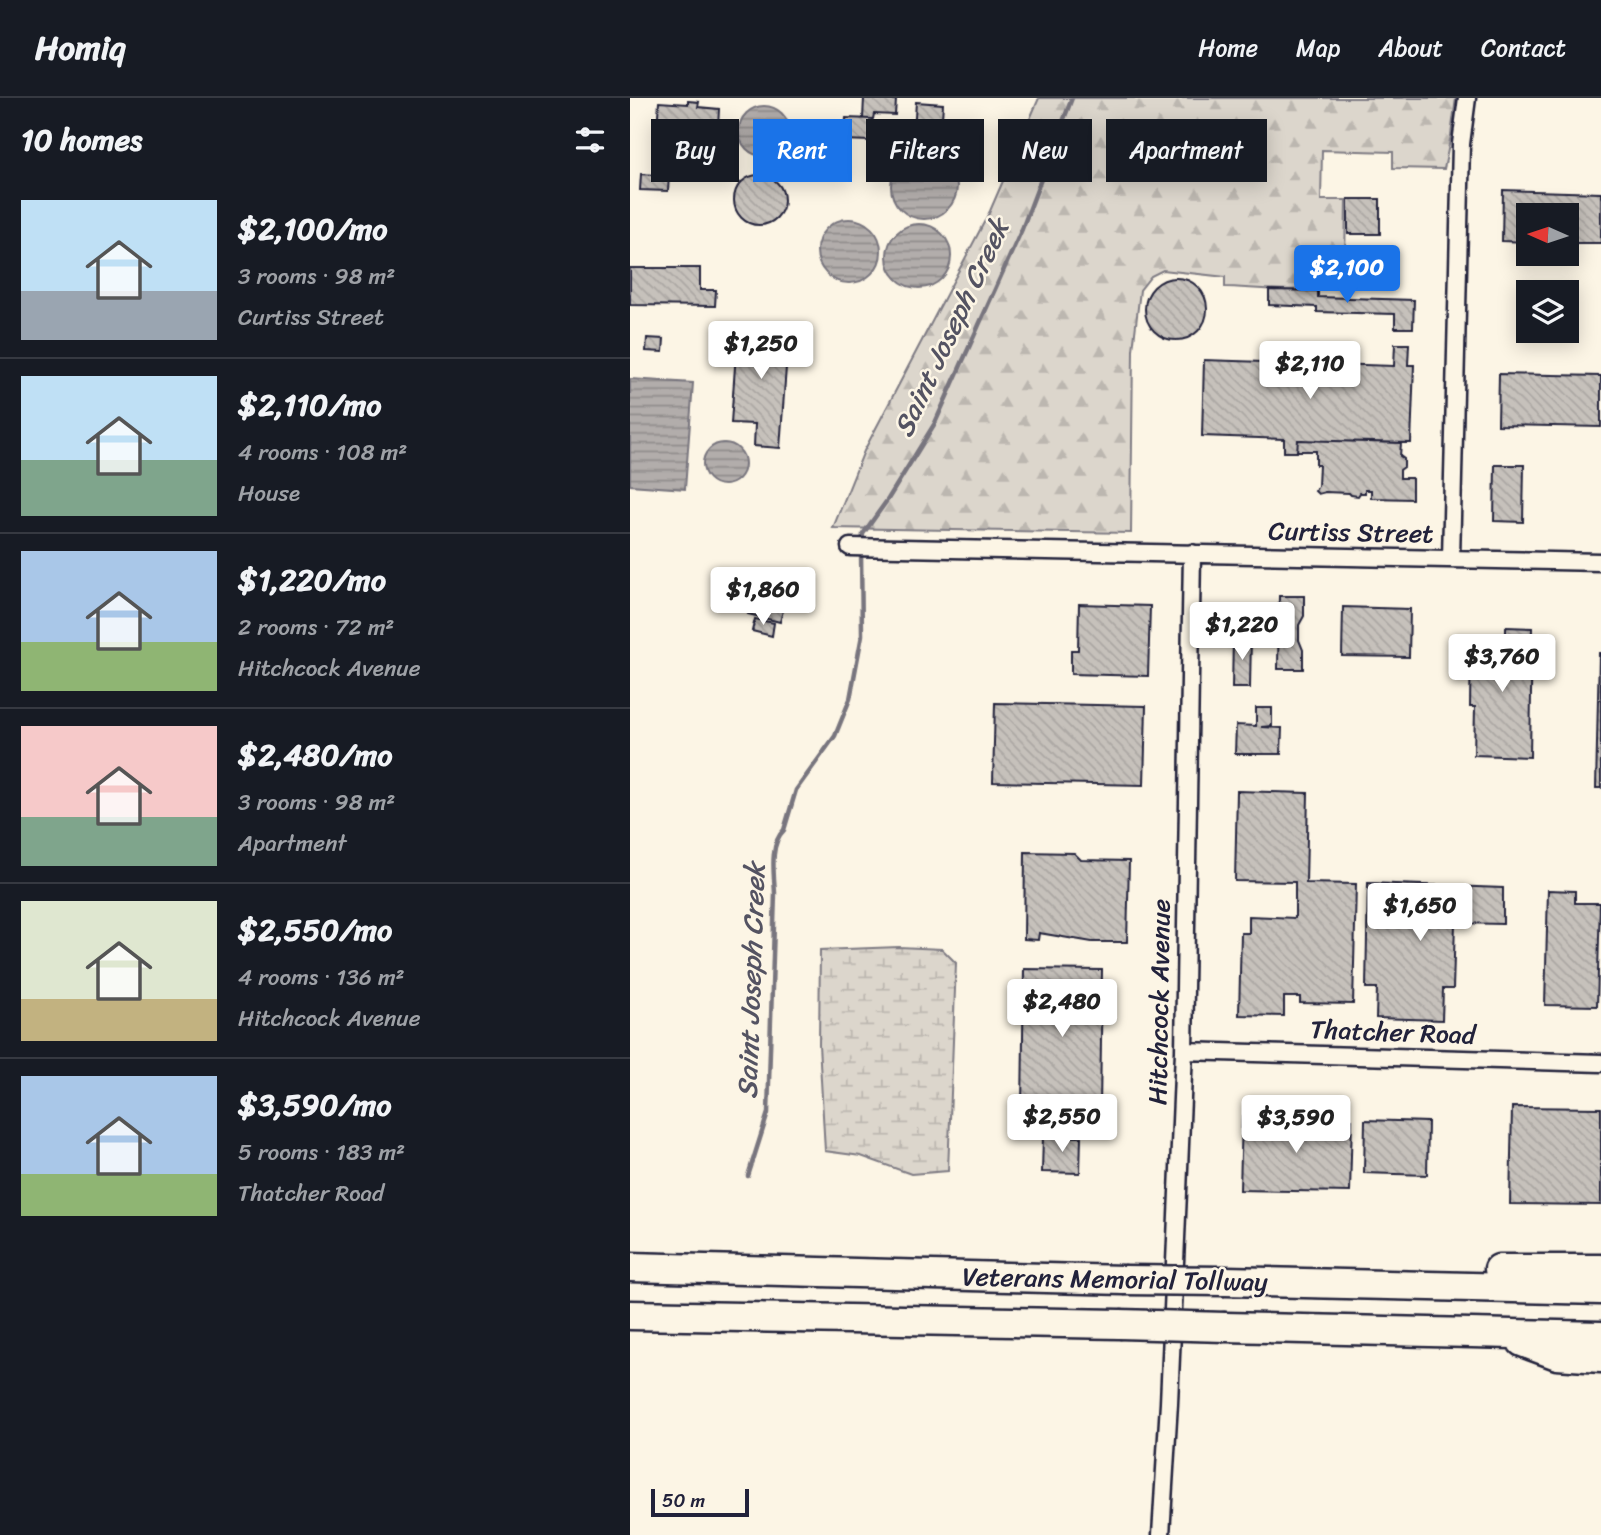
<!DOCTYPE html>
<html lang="en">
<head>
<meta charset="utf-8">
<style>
	body { margin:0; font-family:Sriracha,sans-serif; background:#242831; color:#f1f3f6; height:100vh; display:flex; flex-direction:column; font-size:26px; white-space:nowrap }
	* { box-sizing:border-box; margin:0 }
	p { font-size:23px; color:#9ea1a6 }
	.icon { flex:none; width:38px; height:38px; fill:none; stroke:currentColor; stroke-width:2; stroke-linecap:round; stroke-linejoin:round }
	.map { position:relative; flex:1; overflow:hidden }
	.drawer { display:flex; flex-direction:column; background:#171b24; width:630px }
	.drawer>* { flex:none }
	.hud { position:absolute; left:21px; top:21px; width:665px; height:63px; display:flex; gap:14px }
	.needle { width:46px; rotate:273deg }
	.controls { position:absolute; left:886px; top:105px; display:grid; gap:14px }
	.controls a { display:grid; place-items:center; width:63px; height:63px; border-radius:0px; background:#171b24; box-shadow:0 4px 18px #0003; font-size:35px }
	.scale { position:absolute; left:21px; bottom:18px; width:98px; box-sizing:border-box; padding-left:7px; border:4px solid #22223b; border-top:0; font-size:19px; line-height:24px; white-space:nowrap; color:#22223b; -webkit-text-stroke:5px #fcf5e5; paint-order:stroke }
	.price { position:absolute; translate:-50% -60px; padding:0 16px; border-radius:7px; background:#fff; color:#222; font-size:23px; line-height:46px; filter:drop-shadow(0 2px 4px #0008) }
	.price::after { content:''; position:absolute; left:50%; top:42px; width:21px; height:16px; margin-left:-10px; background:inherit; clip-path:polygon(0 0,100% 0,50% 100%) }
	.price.on { background:#1a73e8; color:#fff }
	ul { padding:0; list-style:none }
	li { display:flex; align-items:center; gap:21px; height:175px; padding:0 21px }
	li+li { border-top:2px solid #363941 }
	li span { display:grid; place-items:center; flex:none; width:196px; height:140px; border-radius:0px; color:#555 }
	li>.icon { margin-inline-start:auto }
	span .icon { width:84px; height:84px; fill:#fffc; stroke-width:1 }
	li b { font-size:30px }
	h2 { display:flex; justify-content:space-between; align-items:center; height:84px; padding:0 21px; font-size:30px }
	.pill { padding:0 24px; border-radius:0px; background:#171b24; box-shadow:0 4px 18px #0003; font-size:24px; line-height:63px }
	.pill.on { background:#1a73e8; color:#fff }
	header { display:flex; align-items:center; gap:42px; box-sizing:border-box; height:98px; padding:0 35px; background:#171b24; border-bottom:2px solid #363941 }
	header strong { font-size:33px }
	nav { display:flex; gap:38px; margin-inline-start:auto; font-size:24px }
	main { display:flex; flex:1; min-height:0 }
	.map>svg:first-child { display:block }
</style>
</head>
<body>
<header>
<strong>Homiq</strong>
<nav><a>Home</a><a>Map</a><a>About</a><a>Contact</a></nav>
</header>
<main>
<section class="drawer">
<h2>10 homes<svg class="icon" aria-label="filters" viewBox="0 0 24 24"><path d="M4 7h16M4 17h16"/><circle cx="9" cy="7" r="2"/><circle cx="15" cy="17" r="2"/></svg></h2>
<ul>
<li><span style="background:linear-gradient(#bfe0f5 65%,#9aa5b1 0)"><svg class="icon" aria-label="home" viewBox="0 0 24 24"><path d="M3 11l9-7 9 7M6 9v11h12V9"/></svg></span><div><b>$2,100/mo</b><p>3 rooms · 98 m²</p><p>Curtiss Street</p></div></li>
<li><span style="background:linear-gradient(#bfe0f5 60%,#7fa58c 0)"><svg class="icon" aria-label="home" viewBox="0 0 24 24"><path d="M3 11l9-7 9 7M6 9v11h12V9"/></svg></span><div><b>$2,110/mo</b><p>4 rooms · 108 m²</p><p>House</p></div></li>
<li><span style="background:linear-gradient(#a9c7e8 65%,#8fb573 0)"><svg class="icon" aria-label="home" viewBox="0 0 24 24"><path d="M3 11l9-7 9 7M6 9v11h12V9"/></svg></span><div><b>$1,220/mo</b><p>2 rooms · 72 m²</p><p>Hitchcock Avenue</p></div></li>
<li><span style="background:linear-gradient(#f6c9c9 65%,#7fa58c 0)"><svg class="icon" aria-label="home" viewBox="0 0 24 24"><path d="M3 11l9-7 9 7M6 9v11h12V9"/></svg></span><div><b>$2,480/mo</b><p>3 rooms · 98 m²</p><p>Apartment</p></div></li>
<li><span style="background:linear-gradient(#dfe7d0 70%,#c2b280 0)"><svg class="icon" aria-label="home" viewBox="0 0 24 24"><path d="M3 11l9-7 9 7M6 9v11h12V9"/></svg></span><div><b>$2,550/mo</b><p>4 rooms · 136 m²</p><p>Hitchcock Avenue</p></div></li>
<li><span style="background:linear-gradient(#a9c7e8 70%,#8fb573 0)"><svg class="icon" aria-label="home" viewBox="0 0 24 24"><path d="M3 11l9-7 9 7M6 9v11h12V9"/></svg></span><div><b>$3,590/mo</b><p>5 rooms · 183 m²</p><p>Thatcher Road</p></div></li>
</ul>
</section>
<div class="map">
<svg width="971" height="1437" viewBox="0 0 971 1437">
	<defs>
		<pattern id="forest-firs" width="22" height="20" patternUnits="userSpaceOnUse" patternTransform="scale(1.75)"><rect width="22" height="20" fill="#dcd6cc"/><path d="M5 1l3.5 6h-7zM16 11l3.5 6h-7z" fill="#bcb7b0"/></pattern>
		<pattern id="wetland-marsh" width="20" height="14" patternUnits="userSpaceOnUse" patternTransform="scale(1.75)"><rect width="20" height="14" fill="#dcd6cc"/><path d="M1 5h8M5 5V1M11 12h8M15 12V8" fill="none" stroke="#bcb7b0"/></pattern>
		<pattern id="water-rules" width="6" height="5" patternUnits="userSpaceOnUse" patternTransform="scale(1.75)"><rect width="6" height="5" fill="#b2adab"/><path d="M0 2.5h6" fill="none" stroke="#908c8c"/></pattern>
		<pattern id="building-back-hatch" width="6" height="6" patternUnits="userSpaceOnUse" patternTransform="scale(1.75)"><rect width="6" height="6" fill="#c6c1bb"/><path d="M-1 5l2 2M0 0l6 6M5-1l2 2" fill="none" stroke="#aaa6a2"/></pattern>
	</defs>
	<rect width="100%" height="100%" fill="#fcf5e5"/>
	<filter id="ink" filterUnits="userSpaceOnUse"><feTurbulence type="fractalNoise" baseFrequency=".0143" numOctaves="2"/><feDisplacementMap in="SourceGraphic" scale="14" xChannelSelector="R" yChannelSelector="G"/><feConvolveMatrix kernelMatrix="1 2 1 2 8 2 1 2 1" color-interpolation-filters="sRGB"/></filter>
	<g filter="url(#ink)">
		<path fill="url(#forest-firs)" stroke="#7f7c84" stroke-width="2" d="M 409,0 L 826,0 L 821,37 L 814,71 L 763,70 L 763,54 L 692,52 L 691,102 L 716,102 L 715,168 C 701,172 692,186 677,190 C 662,195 614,189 595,189 L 595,179 L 533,172 L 521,178 L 510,192 L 503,252 L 501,435 L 203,430 L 234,353 L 360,113 Z"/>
		<path fill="url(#wetland-marsh)" stroke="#7f7c84" stroke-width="2" d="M 269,849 L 312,851 L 326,865 L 318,1073 L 281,1076 L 231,1058 L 195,1053 L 189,946 L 190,852 Z"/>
		<path fill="url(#water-rules)" stroke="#78757e" stroke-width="2" d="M109 33a25 25 0 1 1 50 0a25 25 0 1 1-50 0Z
			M261 88a33 33 0 1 1 66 0a33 33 0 1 1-66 0Z
			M187 153a32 32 0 1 1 64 0a32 32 0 1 1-64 0Z
			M257 158a32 32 0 1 1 64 0a32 32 0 1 1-64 0Z
			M 0,281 L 63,285 L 55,391 L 0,387 Z
			M73 366a21 21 0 1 1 42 0a21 21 0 1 1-42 0Z"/>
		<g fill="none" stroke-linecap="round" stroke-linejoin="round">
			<path stroke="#78757e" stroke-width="4.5" d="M 232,445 L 233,436 L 258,401 L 305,325 L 392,131 L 442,0
				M 118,1078 L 138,1015 L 145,795 C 144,776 139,746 154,732 L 166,692 L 205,638 L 220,601 L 232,537 L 231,454"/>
		</g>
		<path fill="url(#building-back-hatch)" stroke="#22223b" stroke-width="2" d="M 234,0 L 266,2 L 265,17 L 244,16 L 243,21 L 233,21 Z
			M 58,3 L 69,4 L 68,9 L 89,11 L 88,29 L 57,26 L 56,32 L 27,30 L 29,4 L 58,6 Z
			M 286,4 L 313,6 L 311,35 L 284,33 Z
			M 216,20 L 242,21 L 240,43 L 214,42 Z
			M 11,76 L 39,78 L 38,93 L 10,92 Z
			M104 102a25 25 0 1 1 50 0a25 25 0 1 1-50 0Z
			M 873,92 L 971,95 L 971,145 L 936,145 L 936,117 L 898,117 L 898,144 L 872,143 Z
			M 718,101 L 750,101 L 750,136 L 718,136 Z
			M 0,170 L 70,170 L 70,192 L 86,192 L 85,208 L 0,207 Z
			M515 211a31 31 0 1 1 62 0a31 31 0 1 1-62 0Z
			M 639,192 L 688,193 L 688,199 L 784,202 L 783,230 L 765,230 L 765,216 L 687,214 L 687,209 L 639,207 Z
			M 108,226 L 159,229 L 150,350 L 124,348 L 125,326 L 101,325 Z
			M 17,240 L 34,241 L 33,254 L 16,253 Z
			M 765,246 L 779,246 L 778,267 L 784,267 L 781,345 L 668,342 L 667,354 L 654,354 L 654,341 L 572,338 L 574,262 L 764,268 Z
			M 869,276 L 971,278 L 971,329 L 868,327 Z
			M 668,342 L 771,345 L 770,358 L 774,361 L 774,369 L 770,372 L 770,380 L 782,380 L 782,401 L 741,400 L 741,392 L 735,392 L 735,395 L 730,395 L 728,398 L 721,397 L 719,395 L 695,394 L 688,396 L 685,393 L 688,388 L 689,367 L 686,367 L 686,353 L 667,353 Z
			M 865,367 L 894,367 L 893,424 L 864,423 Z
			M 124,489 L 157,497 L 150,524 L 118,516 Z
			M 649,498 L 674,498 L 674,518 L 669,527 L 669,542 L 673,552 L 673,571 L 648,571 Z
			M 449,506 L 520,508 L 518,578 L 441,576 L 441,552 L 448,552 Z
			M 713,509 L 780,511 L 779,559 L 712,558 Z
			M 125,521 L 144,525 L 142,538 L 122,533 Z
			M 876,529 L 902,530 L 900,659 L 844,657 L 845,609 L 840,609 L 841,542 L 876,543 Z
			M 605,538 L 621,539 L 620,590 L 602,590 L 603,541 Z
			M 969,555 L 971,555 L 971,690 L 966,690 Z
			M 365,605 L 516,608 L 514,687 L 363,684 Z
			M 626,610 L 642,610 L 642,628 L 631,629 L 652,630 L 651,656 L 605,656 L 606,627 L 626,628 Z
			M 607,693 L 678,695 L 676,785 L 726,786 L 723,906 L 670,905 L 670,899 L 654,899 L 654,918 L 609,917 L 611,835 L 619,835 L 619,818 L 665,820 L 665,784 L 605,783 Z
			M 395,754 L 444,755 L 451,762 L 499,763 L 497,844 L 462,844 L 409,835 L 408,842 L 394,841 Z
			M 738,785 L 873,790 L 873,826 L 825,825 L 823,891 L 813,891 L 812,922 L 746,920 L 747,890 L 736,890 Z
			M 918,792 L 945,793 L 945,805 L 970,805 L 967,908 L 915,907 Z
			M 394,871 L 472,872 L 470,1011 L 392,1009 Z
			M 882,1009 L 971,1010 L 971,1107 L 880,1106 Z
			M 612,1019 L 722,1022 L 720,1094 L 610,1092 Z
			M 735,1022 L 798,1024 L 797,1077 L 734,1075 Z
			M 413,1038 L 451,1039 L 450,1075 L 412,1074 Z"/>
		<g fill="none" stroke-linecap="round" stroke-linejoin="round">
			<g stroke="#22223b" stroke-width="21">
				<path id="minor" d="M 220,449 L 971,464
					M 821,461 L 831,46 L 837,0
					M 554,953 L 971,965
					M 531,1437 L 539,1305 L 554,953 L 562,455"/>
			</g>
			<g stroke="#22223b" stroke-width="33">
				<path id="motorway" d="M 0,1169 L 494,1182
					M 869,1171 L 971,1171
					M 595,1183 L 971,1192
					M 0,1217 L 490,1226
					M 595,1229 L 971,1238
					M 892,1244 L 927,1257 L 971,1260"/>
			</g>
			<use href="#minor" stroke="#fcf5e5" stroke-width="16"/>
			<use href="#motorway" stroke="#fcf5e5" stroke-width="28"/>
			<g stroke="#22223b" stroke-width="33" stroke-linecap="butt">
				<path id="motorway-bridge" d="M 494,1182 L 595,1183
					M 490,1226 L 595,1229"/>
			</g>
			<use href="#motorway-bridge" stroke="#fcf5e5" stroke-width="28"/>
		</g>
	</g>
	<g text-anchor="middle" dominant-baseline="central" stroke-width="5" stroke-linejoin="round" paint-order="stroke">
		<g font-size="26" fill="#22223b" stroke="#fcf5e5">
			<text transform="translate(721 434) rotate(1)">Curtiss Street</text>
			<text transform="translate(529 904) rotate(-89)">Hitchcock Avenue</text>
			<text transform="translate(763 934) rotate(2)">Thatcher Road</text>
			<text transform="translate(485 1181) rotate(1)">Veterans Memorial Tollway</text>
		</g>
		<g font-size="28" font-style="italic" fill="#545362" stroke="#fcf5e5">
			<text transform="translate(321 230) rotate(-65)">Saint Joseph Creek</text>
			<text transform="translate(121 883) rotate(-88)">Saint Joseph Creek</text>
		</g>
	</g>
</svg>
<div class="controls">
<a><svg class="needle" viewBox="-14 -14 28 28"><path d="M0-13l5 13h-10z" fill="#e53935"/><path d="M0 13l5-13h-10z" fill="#9ea1a6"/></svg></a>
<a><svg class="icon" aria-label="layers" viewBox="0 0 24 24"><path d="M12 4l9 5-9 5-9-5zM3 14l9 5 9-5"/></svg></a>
</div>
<div class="scale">50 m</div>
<b class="price on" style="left:717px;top:207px">$2,100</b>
<b class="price" style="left:131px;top:283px">$1,250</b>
<b class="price" style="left:680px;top:303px">$2,110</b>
<b class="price" style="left:133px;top:529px">$1,860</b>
<b class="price" style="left:612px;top:564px">$1,220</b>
<b class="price" style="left:872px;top:596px">$3,760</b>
<b class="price" style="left:790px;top:845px">$1,650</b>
<b class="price" style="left:432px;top:941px">$2,480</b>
<b class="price" style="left:432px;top:1056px">$2,550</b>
<b class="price" style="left:666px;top:1057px">$3,590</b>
<div class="hud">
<a class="pill">Buy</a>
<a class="pill on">Rent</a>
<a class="pill">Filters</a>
<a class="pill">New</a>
<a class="pill">Apartment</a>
</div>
</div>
</main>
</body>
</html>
